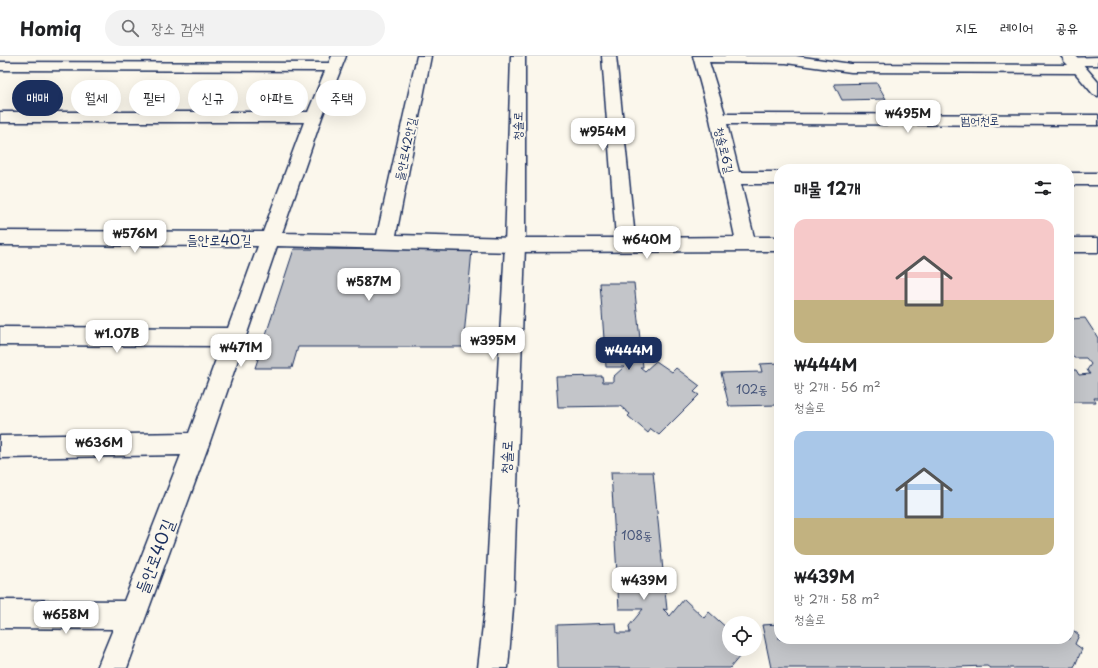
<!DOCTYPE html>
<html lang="ko">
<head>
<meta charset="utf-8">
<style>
	body { margin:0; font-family:"Playpen Sans","Poor Story",sans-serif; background:#f2f2f2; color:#202124; height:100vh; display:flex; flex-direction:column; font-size:15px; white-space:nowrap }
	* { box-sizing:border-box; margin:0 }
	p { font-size:13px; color:#757577 }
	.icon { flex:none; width:22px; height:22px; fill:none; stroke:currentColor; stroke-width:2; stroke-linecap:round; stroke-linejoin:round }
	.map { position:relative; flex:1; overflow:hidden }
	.side { position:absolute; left:774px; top:108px; width:300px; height:480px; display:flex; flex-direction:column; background:#fff; border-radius:16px; box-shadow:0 4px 16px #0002 }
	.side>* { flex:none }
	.banner { position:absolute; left:12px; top:24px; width:380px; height:36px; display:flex; gap:8px }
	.tools { position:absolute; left:722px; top:560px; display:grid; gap:8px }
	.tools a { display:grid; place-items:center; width:40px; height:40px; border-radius:50%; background:#fff; box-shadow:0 4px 16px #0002; font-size:20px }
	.price { position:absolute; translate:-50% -34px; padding:0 9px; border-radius:8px; background:#fff; color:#222; font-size:13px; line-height:26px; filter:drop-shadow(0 1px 2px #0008) }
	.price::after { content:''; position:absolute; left:50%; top:24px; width:12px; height:9px; margin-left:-6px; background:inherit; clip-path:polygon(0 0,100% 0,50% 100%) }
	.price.active { background:#1b2f5e; color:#fff }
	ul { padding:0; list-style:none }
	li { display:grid; align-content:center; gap:8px; height:212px; padding:0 20px }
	li span { display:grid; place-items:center; height:124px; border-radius:12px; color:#555 }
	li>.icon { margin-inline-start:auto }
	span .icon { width:72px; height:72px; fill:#fffc; stroke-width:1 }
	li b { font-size:17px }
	h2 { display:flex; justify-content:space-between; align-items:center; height:48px; padding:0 20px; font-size:17px }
	.chip { padding:0 14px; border-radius:18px; background:#fff; box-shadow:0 4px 16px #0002; font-size:14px; line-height:36px }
	.chip.active { background:#1b2f5e; color:#fff }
	header { display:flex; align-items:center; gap:24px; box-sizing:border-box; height:56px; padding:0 20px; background:#fff; border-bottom:1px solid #e0e0e0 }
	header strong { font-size:19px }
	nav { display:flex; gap:22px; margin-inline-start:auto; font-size:14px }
	.search { width:280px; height:36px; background:#f2f2f2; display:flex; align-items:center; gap:10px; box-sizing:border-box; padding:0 14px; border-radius:22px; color:#757577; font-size:15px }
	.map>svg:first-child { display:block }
</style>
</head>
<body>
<header>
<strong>Homiq</strong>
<div class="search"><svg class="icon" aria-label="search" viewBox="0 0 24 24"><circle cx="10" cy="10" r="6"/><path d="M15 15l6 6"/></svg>장소 검색</div>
<nav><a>지도</a><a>레이어</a><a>공유</a></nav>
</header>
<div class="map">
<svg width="1098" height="612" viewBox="0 0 1098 612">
	<rect width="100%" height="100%" fill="#fbf7ec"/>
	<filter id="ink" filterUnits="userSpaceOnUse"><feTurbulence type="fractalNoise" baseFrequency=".025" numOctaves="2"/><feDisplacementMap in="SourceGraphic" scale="8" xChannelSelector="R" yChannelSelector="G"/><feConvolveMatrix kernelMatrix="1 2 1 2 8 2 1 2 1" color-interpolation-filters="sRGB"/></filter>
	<g filter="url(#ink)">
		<path fill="#c3c5c9" stroke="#1b2f5e" d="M 877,27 L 886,43 L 842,44 L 834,28 Z
			M 294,193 L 472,194 L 463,291 L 298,291 L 292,312 L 255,312 Z
			M 600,227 L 634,227 L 643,311 L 640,311 L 645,315 L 656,305 L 672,316 L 676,312 L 700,330 L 694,336 L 699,339 L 659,379 L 651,373 L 648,377 L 628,360 L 630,358 L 620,350 L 558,351 L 556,321 L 602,320 L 603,326 L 613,326 L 613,321 L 624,311 L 606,311 Z
			M 1085,262 L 1098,282 L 1098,342 L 1094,342 L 1096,346 L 1069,346 L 1069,314 L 1076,314 L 1079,319 L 1090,318 L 1087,314 L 1091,308 L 1086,302 L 1074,302 L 1069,294 L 1069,263 Z
			M 779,307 L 779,349 L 729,350 L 721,317 L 762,316 L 760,308 Z
			M 611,416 L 653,416 L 667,554 L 663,553 L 670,560 L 684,543 L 704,562 L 709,556 L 729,574 L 729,593 L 734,593 L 740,600 L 730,612 L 558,612 L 557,569 L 616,567 L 617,577 L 630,577 L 629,570 L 643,553 L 619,553 Z
			M 779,568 L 779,583 L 1069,583 L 1069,571 L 1079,579 L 1075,588 L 1082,593 L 1074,612 L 990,612 L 987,610 L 928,612 L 771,612 L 762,569 Z"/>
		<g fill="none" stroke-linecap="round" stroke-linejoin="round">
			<g stroke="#1b2f5e" stroke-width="3">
				<path id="minor" d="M 332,0 L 346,0 L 322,61 L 282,177 L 377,179 L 417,0 L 431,0 L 396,179 L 515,182 L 616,182 L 602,0 L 616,0 L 635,182 L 735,181 L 710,63 L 693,0 L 796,0 L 851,8 L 1068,9 L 1064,5 L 1066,2 L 1098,1 L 1098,9 L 1081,9 L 1085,13 L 1083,16 L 1078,17 L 851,16 L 786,7 L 709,6 L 725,58 L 1098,59 L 1098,69 L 727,68 L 739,116 L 779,116 L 779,128 L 741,128 L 754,181 L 779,181 L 779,195 L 515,196 L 277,190 L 209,388 L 127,612 L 97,612 L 113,573 L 0,572 L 0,544 L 124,545 L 181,399 L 0,402 L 0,380 L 189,377 L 221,290 L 0,289 L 0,271 L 228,272 L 258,190 L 0,189 L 0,175 L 263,176 L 304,66 L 0,66 L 0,56 L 308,56 L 325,15 L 0,14 L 0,6 L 329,7 Z
					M 1069,117 L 1098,117 L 1098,129 L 1069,129 Z
					M 1069,182 L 1098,182 L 1098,196 L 1069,196 Z"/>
			</g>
			<g stroke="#1b2f5e" stroke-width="3">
				<path id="tertiary" d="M 511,0 L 525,0 L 525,189 L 513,552 L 508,612 L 478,612 L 485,552 L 505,189 Z"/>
			</g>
			<g stroke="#1b2f5e" stroke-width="3">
				<path id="secondary" d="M 1061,0 L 1076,0 L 1098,26 L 1098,40 L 1093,38 Z"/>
			</g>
			<use href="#minor" fill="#fbf7ec" fill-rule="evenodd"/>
			<use href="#tertiary" fill="#fbf7ec" fill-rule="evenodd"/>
			<use href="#secondary" fill="#fbf7ec" fill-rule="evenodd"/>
		</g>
	</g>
	<g text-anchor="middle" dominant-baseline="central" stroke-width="4" stroke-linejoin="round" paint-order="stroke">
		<g font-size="12" fill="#1b2f5e" stroke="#fbf7ec">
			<text x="980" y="64">범어천로</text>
			<text transform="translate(517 70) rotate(-89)">청솔로</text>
			<text transform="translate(405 93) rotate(-78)">들안로42안길</text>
			<text transform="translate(725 94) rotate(77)">청솔로6길</text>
		</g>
		<g font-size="12" fill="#455479">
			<text x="752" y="333">102동</text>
			<text x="637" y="479">108동</text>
		</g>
		<g font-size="14" fill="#1b2f5e" stroke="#fbf7ec">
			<text x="219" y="183">들안로40길</text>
			<text transform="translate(506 401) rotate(-87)">청솔로</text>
		</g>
		<g font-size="17" fill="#1b2f5e" stroke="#fbf7ec">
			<text transform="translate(154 500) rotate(-69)">들안로40길</text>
		</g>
	</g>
</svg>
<div class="tools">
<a><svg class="icon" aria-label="locate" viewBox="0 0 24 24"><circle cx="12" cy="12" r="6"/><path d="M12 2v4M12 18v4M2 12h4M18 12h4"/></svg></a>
</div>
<b class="price" style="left:908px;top:78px">₩495M</b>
<b class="price" style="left:603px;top:96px">₩954M</b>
<b class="price" style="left:135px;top:198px">₩576M</b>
<b class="price" style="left:647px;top:204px">₩640M</b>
<b class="price" style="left:369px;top:246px">₩587M</b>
<b class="price" style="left:117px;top:298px">₩1.07B</b>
<b class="price" style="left:493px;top:305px">₩395M</b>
<b class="price" style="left:241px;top:312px">₩471M</b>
<b class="price active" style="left:629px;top:315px">₩444M</b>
<b class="price" style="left:99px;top:407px">₩636M</b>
<b class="price" style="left:644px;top:545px">₩439M</b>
<b class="price" style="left:66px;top:579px">₩658M</b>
<div class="banner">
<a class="chip active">매매</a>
<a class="chip">월세</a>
<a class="chip">필터</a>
<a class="chip">신규</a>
<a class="chip">아파트</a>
<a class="chip">주택</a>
</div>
<section class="side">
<h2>매물 12개<svg class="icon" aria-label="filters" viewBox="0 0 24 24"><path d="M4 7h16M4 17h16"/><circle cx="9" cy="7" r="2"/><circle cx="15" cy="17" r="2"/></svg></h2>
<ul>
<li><span style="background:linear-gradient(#f6c9c9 65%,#c2b280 0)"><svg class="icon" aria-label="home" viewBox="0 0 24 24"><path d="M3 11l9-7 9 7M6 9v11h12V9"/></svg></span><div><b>₩444M</b><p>방 2개 · 56 m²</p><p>청솔로</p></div></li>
<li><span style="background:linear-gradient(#a9c7e8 70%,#c2b280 0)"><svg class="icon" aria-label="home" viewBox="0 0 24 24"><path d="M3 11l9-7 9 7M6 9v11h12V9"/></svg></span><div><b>₩439M</b><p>방 2개 · 58 m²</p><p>청솔로</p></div></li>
</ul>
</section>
</div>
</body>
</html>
